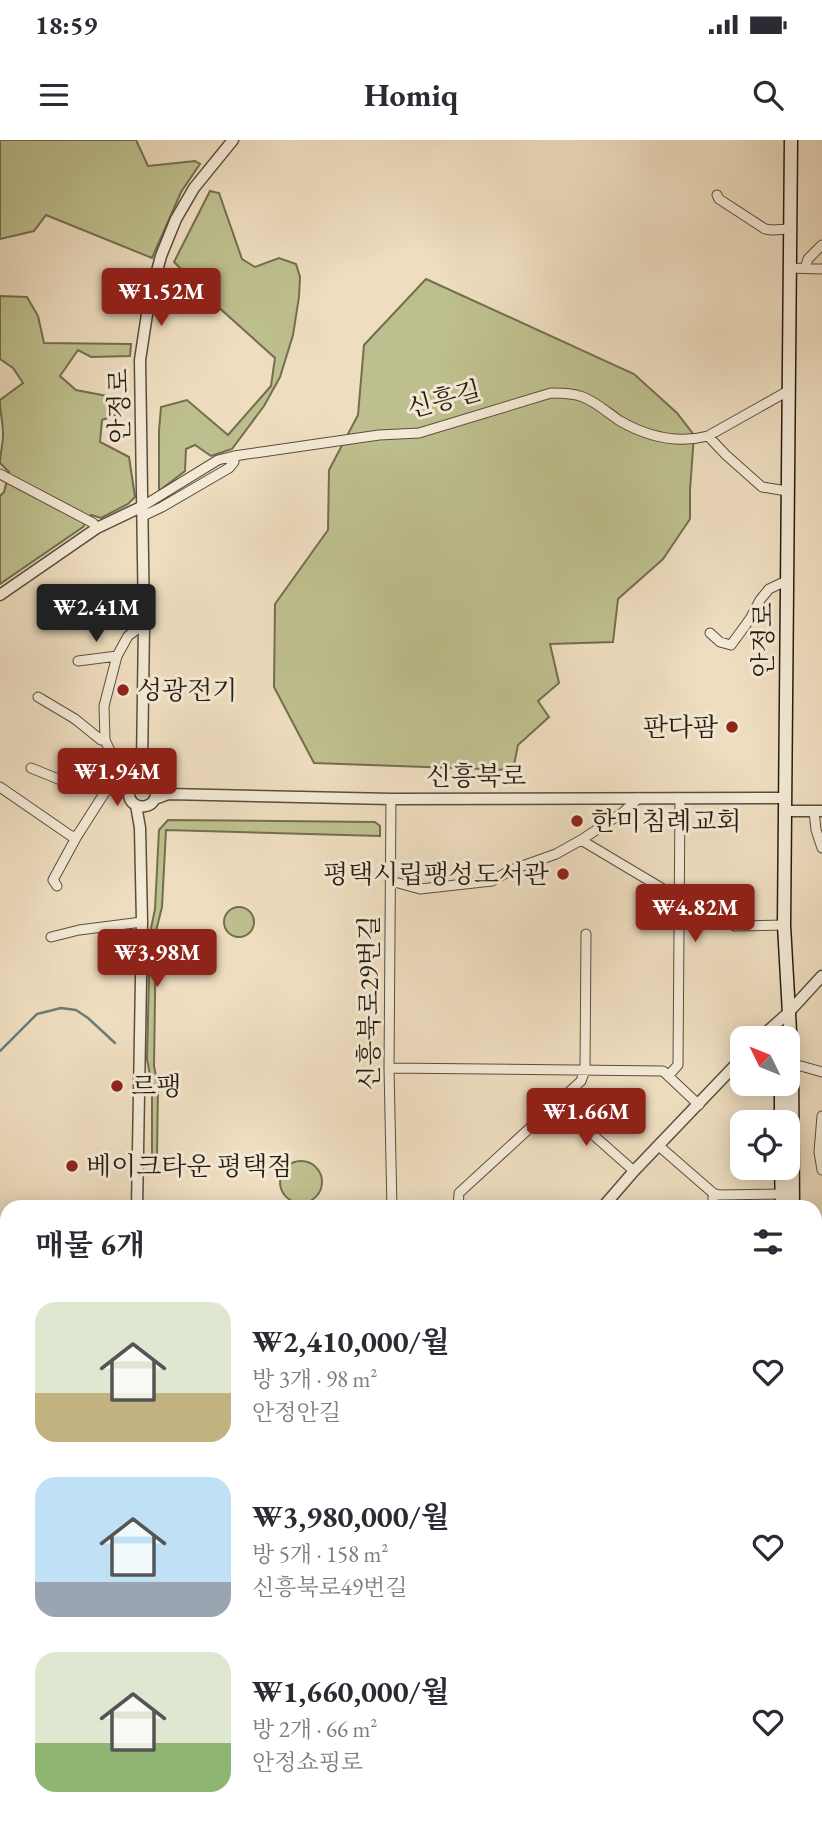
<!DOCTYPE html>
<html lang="ko">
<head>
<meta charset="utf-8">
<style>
	body { margin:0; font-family:"EB Garamond","Noto Serif KR",serif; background:#f2f2f3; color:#2b2b33; height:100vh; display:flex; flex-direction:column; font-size:26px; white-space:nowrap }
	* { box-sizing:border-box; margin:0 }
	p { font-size:23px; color:#7c7c81 }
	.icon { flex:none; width:38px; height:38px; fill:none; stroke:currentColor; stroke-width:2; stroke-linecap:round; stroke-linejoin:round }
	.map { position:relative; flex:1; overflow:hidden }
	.panel { position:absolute; left:0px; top:1060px; width:822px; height:625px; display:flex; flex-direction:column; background:#fff; border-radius:21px 21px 0 0; box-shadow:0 4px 18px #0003 }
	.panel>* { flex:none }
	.needle { width:46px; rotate:313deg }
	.fabs { position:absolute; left:730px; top:886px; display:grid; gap:14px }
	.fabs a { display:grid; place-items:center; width:70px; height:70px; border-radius:14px; background:#fff; box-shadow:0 4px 18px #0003; font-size:35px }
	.price { position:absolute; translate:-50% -60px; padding:0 16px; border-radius:7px; background:#8f2418; color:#fff; font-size:23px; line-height:46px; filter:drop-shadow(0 2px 4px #0008) }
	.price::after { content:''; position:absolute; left:50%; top:42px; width:21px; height:16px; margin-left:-10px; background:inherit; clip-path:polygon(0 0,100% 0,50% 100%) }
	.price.on { background:#222; color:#fff }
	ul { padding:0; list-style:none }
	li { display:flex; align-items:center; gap:21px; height:175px; padding:0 35px }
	li span { display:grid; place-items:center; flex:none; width:196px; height:140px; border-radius:21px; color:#555 }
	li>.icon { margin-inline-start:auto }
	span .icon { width:84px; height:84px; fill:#fffc; stroke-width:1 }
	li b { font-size:30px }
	h2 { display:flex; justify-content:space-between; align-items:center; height:84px; padding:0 35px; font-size:30px }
	.status { display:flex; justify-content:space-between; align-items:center; height:49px; padding:0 35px; background:#fff; direction:ltr }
	.status svg { height:19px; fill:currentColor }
	header { display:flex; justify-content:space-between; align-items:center; height:91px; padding:0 35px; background:#fff; font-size:32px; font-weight:700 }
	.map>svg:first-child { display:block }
</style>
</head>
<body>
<div class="status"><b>18:59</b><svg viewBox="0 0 49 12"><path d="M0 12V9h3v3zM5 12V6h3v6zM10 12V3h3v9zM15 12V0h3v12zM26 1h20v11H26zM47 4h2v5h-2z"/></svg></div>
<header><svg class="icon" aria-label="menu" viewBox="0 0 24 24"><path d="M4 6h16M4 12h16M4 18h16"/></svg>Homiq<svg class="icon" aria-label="search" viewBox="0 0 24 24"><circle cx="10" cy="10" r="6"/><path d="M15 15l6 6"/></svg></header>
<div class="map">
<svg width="822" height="1684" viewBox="0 0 822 1684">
	<rect width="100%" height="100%" fill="#eeddbf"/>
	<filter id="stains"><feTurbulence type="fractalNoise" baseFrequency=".00286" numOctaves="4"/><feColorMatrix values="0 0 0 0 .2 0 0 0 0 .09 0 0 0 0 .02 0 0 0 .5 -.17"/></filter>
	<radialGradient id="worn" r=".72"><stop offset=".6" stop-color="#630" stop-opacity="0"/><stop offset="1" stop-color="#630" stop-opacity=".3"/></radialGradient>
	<path fill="#bebf8e" stroke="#726e50" stroke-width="2" d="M 0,0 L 136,0 L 148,26 L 195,21 L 200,24 L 181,52 L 152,118 L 46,75 L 34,91 L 0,99 Z
		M 210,51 L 219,53 L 242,119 L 255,127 L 279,118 L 296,124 L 300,137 L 299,157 L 293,195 L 280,237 L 264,266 L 232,309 L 211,316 L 195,305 L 186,309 L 185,331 L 159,351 L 159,291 L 161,267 L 187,260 L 228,295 L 271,246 L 275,218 L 215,164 L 216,148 L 180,128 L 174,122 Z
		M 426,139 L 634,234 L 677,273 L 694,295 L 690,350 L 690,379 L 663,419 L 618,459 L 613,502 L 550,504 L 559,543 L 538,561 L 549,577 L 518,605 L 513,630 L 314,623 L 274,547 L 275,464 L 328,390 L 329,330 L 358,275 L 364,205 Z
		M 0,156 L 27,157 L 38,176 L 44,203 L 131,204 L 130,216 L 91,217 L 78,210 L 60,236 L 76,250 L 118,258 L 121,273 L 102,280 L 100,302 L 129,317 L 135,357 L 128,364 L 101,378 L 91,375 L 83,387 L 0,444 L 0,356 L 4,352 L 9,332 L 0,323 C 0,314 3,304 3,295 C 3,283 0,272 0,260 L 23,243 L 13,228 L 0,219 Z
		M 168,680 L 375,682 L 380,686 L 380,696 L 166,690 L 162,767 L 156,791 L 154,926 L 158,946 L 157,1017 L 152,1017 L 152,947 L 147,919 L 150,793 L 155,769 L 159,690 Z
		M224 782a15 15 0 1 1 30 0a15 15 0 1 1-30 0Z
		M280 1042a21 21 0 1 1 42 0a21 21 0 1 1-42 0Z
		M 0,1211 L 7,1214 L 7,1450 L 0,1448 Z
		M 816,1562 L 822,1563 L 822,1684 L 806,1684 L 806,1678 L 816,1678 Z"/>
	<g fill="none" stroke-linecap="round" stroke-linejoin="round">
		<path stroke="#6d7c77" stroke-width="2.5" d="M 0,911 L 37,874 L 61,868 L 76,870 L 88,878 L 115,903"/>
		<g stroke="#594e3e" stroke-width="11">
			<path id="minor" d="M 717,55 L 719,59 L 765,89 L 772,90 L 790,89
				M 789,128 L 822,129
				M 805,128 L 808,119 L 822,105
				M 708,296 L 788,251
				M 0,334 L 93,383 L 97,388
				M 143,366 L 218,320 L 234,316 L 379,295 L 419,293 L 551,253 C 562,253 573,253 583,257 C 596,262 608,273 620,281 C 648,297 677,304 708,296 L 726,315 L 762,347 L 787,351
				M 143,376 L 162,367 L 229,328 L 234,322 L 234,316
				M 710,493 L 720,502 L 731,505 L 750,479 L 760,460 L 769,449 L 786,441
				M 78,521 L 117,516
				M 38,557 L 75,579 L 101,600 L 105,600
				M 31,628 L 68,643 L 78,627 L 110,639 L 117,644
				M 0,647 L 71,696 L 77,696
				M 391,659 L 389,928 L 392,1068
				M 814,671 L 816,690 L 822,708
				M 581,700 L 680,759 L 735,786 L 784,785
				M 391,741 L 420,749 L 492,741 L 511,730 L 556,714 L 581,700 L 622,673 L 639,658
				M 57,746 L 53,740 L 77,696 L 107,649 L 117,644 L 117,626 L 105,600 L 104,566 L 117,516 L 128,496 L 144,484
				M 51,797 L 79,790 L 142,782
				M 792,927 L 801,926 L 822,932
				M 389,928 L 663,931 L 699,965
				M 668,936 L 678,925 L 680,658
				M 557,963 L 634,1031
				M 822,976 L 819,1012 L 822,1030
				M 659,1006 L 713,1053 L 713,1068
				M 713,1053 L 719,1055 L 787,1054
				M 458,1068 L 459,1053 L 581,941 L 585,930 L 586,794
				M 816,1159 L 822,1159
				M 816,1288 L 822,1283
				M 816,1434 L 822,1431
				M 816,1552 L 822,1552
				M 246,1678 L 247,1684
				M 319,1678 L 320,1684
				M 448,1678 L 448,1684
				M 529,1684 L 529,1678
				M 680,1684 L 680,1678"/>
		</g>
		<g stroke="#594e3e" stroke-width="13">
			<path id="tertiary" d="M 0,455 L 97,388 L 143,366
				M 135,642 L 142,624 L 144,484 L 140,220 L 149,161 L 161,116 L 176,79 L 194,48 L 233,0
				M 155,646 C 162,672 128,672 129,653 C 129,649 131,645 134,643 C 145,633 158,648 168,654
				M 155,659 L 168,654 L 391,659 L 785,658
				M 136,665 L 140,688 L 142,782 L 137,1068
				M 785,671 L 822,671
				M 760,898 L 788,873 L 822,836
				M 602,1068 L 634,1031 L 742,918
				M 816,1334 L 822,1334
				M 140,1678 L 140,1684
				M 356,1684 L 380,1678"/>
		</g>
		<g stroke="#271e13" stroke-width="15">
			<path id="secondary" d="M 791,0 L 784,785 L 792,927 L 793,1068
				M 781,943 L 781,982
				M 781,1027 L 782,1068
				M 792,1678 L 792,1684
				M 783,1684 L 783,1678"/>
		</g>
		<use href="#minor" stroke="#f4e9d5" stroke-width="9"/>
		<use href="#tertiary" stroke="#f4e9d5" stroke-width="10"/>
		<use href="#secondary" stroke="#f4e9d5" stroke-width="12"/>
	</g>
	<g fill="#8f2418" stroke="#f4e9d5" stroke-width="2.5">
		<circle cx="123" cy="550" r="7"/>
		<circle cx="732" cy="587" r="7"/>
		<circle cx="577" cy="681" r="7"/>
		<circle cx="563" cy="734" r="7"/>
		<circle cx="117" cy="946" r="7"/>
		<circle cx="72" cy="1026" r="7"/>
	</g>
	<g text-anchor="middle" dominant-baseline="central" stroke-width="6" stroke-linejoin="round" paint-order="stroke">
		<g font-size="26" fill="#271e13" stroke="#f4e9d5">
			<text transform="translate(444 259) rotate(-15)">신흥길</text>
			<text transform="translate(119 266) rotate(-91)">안정로</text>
			<text transform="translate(763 500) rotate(-90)">안정로</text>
			<text x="476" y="636">신흥북로</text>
			<text transform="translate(369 863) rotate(-90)">신흥북로29번길</text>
		</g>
		<g font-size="26" fill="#271e13" stroke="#f4e9d5" text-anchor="start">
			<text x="137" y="550">성광전기</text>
			<text x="718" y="587" text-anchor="end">판다팜</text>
			<text x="591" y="681">한미침례교회</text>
			<text x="549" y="734" text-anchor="end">평택시립팽성도서관</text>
			<text x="131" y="946">르팽</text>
			<text x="86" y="1026">베이크타운 평택점</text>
		</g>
	</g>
	<rect width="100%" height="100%" filter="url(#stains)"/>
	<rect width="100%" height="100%" fill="url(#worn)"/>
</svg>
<div class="fabs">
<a><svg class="needle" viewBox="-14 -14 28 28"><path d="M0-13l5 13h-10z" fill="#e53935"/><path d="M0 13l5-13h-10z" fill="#7c7c81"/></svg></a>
<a><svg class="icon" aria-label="locate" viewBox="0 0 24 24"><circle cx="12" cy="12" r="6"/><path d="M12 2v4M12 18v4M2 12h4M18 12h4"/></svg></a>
</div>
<b class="price" style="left:161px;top:188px">₩1.52M</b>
<b class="price on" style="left:96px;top:504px">₩2.41M</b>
<b class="price" style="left:117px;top:668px">₩1.94M</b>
<b class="price" style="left:695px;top:804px">₩4.82M</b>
<b class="price" style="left:157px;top:849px">₩3.98M</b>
<b class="price" style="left:586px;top:1008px">₩1.66M</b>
<section class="panel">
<h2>매물 6개<svg class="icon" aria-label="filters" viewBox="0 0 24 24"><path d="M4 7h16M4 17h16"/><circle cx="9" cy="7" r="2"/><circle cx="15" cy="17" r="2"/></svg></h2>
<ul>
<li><span style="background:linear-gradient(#dfe7d0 65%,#c2b280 0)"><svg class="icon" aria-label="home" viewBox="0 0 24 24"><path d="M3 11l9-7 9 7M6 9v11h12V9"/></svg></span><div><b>₩2,410,000/월</b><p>방 3개 · 98 m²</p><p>안정안길</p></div><svg class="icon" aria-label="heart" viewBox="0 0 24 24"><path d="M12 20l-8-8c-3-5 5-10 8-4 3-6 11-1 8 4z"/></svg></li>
<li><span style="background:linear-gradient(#bfe0f5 75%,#9aa5b1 0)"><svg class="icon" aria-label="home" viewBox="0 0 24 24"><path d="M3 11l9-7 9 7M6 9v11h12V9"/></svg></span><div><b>₩3,980,000/월</b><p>방 5개 · 158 m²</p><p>신흥북로49번길</p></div><svg class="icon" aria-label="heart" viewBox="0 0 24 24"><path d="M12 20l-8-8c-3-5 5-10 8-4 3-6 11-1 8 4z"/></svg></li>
<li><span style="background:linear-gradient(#dfe7d0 65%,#8fb573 0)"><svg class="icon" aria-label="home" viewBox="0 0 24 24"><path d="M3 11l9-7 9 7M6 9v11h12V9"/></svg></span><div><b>₩1,660,000/월</b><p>방 2개 · 66 m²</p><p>안정쇼핑로</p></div><svg class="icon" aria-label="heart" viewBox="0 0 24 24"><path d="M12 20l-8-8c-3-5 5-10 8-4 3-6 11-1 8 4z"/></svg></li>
</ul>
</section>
</div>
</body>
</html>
